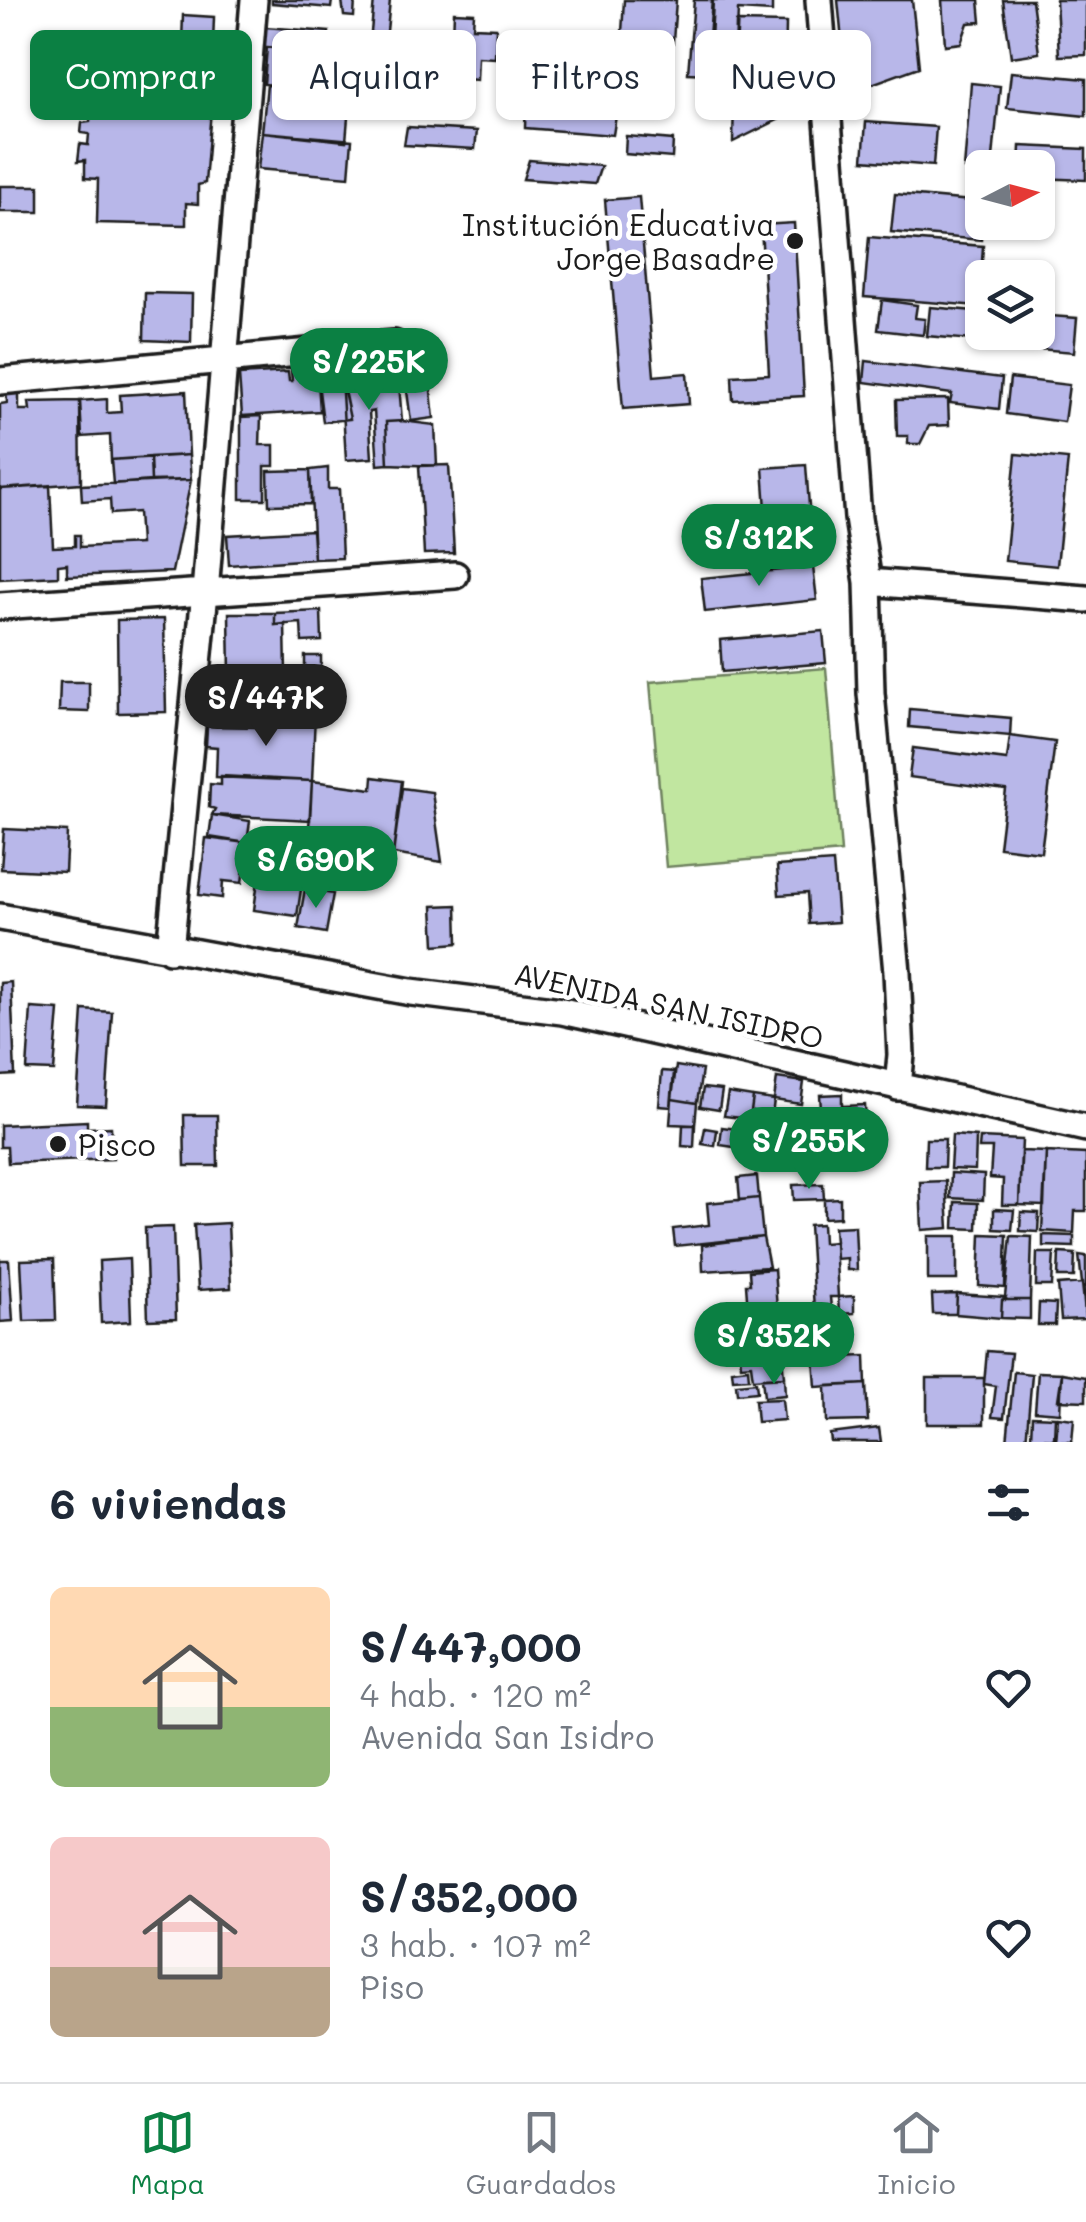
<!DOCTYPE html>
<html lang="es">
<head>
<meta charset="utf-8">
<style>
	body { margin:0; font-family:Mali,sans-serif; background:#f2f2f3; color:#1f2937; height:100vh; display:flex; flex-direction:column; font-size:38px; white-space:nowrap }
	* { box-sizing:border-box; margin:0 }
	p { font-size:32px; color:#747a83 }
	.icon { flex:none; width:55px; height:55px; fill:none; stroke:currentColor; stroke-width:2; stroke-linecap:round; stroke-linejoin:round }
	.map { position:relative; height:1442px; overflow:hidden }
	.side { display:flex; flex-direction:column; background:#fff; flex:1 }
	.side>* { flex:none }
	.guide { position:absolute; left:30px; top:30px; width:1028px; height:90px; display:flex; gap:20px }
	.needle { width:65px; rotate:84deg }
	.fabs { position:absolute; left:965px; top:150px; display:grid; gap:20px }
	.fabs a { display:grid; place-items:center; width:90px; height:90px; border-radius:15px; background:#fff; box-shadow:0 2px 8px #0004; font-size:50px }
	.price { position:absolute; translate:-50% -85px; padding:0 22px; border-radius:35px; background:#0b8043; color:#fff; font-size:32px; line-height:65px; filter:drop-shadow(0 2px 5px #0008) }
	.price::after { content:''; position:absolute; left:50%; top:60px; width:30px; height:22px; margin-left:-15px; background:inherit; clip-path:polygon(0 0,100% 0,50% 100%) }
	.price.active { background:#222; color:#fff }
	ul { padding:0; list-style:none }
	li { display:flex; align-items:center; gap:30px; height:250px; padding:0 50px }
	li span { display:grid; place-items:center; flex:none; width:280px; height:200px; border-radius:15px; color:#555 }
	li>.icon { margin-inline-start:auto }
	span .icon { width:120px; height:120px; fill:#fffc; stroke-width:1 }
	li b { font-size:42px }
	h2 { display:flex; justify-content:space-between; align-items:center; height:120px; padding:0 50px; font-size:42px }
	.pill { padding:0 35px; border-radius:15px; background:#fff; box-shadow:0 2px 8px #0004; font-size:35px; line-height:90px }
	.pill.active { background:#0b8043; color:#fff }
	.menu { display:flex; justify-content:space-around; align-items:center; height:140px; border-top:2px solid #e0e1e3; background:#fff; font-size:28px; color:#747a83 }
	.menu a { display:grid; justify-items:center; gap:5px }
	.menu .active { color:#0b8043 }
	.map>svg:first-child { display:block }
</style>
</head>
<body>
<div class="map">
<svg width="1086" height="1442" viewBox="0 0 1086 1442">
	<rect width="100%" height="100%" fill="#fff"/>
	<filter id="ink" filterUnits="userSpaceOnUse"><feTurbulence type="fractalNoise" baseFrequency=".01" numOctaves="2"/><feDisplacementMap in="SourceGraphic" scale="20" xChannelSelector="R" yChannelSelector="G"/><feConvolveMatrix kernelMatrix="1 2 1 2 8 2 1 2 1" color-interpolation-filters="sRGB"/></filter>
	<g filter="url(#ink)">
		<path fill="#c1e6a0" stroke="#6e815e" stroke-width="2.5" d="M 826,668 L 841,852 L 666,867 L 650,682 Z"/>
		<path fill="#b8b7e9" stroke="#1c1c1c" stroke-width="2.5" d="M 272,0 L 332,0 L 331,8 L 272,3 Z
			M 342,0 L 355,0 L 354,17 L 344,16 Z
			M 374,0 L 390,0 L 385,52 L 369,54 Z
			M 624,0 L 676,0 L 671,69 L 620,65 Z
			M 694,0 L 712,0 L 706,74 L 688,73 Z
			M 713,0 L 772,0 L 772,12 L 738,10 L 735,75 L 706,74 L 710,59 Z
			M 838,0 L 912,0 L 919,67 L 847,93 Z
			M 942,0 L 979,0 L 981,22 L 968,23 L 961,43 L 945,45 Z
			M 1003,0 L 1032,0 L 1039,53 L 1011,57 Z
			M 1056,0 L 1086,0 L 1086,55 L 1059,56 Z
			M 454,12 L 474,13 L 473,27 L 496,28 L 495,58 L 478,57 L 477,80 L 466,79 L 468,46 L 453,38 Z
			M 183,15 L 214,17 L 213,43 L 182,42 Z
			M 736,22 L 786,23 L 784,117 L 733,142 Z
			M 265,27 L 329,32 L 328,52 L 264,47 Z
			M 70,33 L 213,43 L 211,110 L 43,99 L 47,56 L 68,58 Z
			M 267,47 L 349,55 L 345,92 L 264,84 Z
			M 359,56 L 402,58 L 398,90 L 357,88 L 358,91 L 345,92 L 347,70 L 358,69 Z
			M 414,57 L 451,60 L 449,86 L 412,89 Z
			M 1011,72 L 1086,79 L 1086,116 L 1007,108 Z
			M 971,83 L 1000,86 L 992,168 L 982,168 L 982,170 L 964,169 Z
			M 267,85 L 350,93 L 346,141 L 262,132 Z
			M 526,96 L 618,103 L 613,135 L 525,128 Z
			M 91,101 L 211,110 L 205,183 L 198,185 L 198,204 L 186,203 L 186,225 L 97,223 L 98,179 L 85,178 L 85,160 L 78,161 L 80,144 L 88,145 L 89,134 L 81,133 L 82,123 L 90,122 Z
			M 866,122 L 936,127 L 933,166 L 863,160 Z
			M 407,127 L 477,131 L 475,149 L 404,145 Z
			M 262,132 L 352,140 L 349,177 L 258,169 Z
			M 626,136 L 673,140 L 672,158 L 625,154 Z
			M 1020,146 L 1086,149 L 1086,180 L 1038,178 L 1038,168 L 1019,168 Z
			M 529,160 L 601,166 L 595,184 L 523,179 Z
			M 0,186 L 39,186 L 39,212 L 0,212 Z
			M 895,194 L 982,202 L 981,240 L 891,232 Z
			M 639,197 L 654,376 L 687,373 L 689,404 L 623,409 L 605,200 Z
			M 794,223 L 804,396 L 733,400 L 732,376 L 769,374 L 761,225 Z
			M 869,237 L 983,246 L 979,306 L 864,297 Z
			M 145,293 L 192,294 L 191,342 L 144,340 Z
			M 882,300 L 917,305 L 915,318 L 925,319 L 923,335 L 878,330 Z
			M 930,307 L 974,311 L 972,340 L 927,336 Z
			M 978,310 L 982,311 L 982,332 L 1038,332 L 1038,315 L 1077,318 L 1074,352 L 976,344 Z
			M 866,361 L 1002,378 L 999,409 L 950,403 L 952,394 L 864,382 Z
			M 317,366 L 320,411 L 242,416 L 239,375 L 288,372 L 289,381 L 292,381 L 291,368 Z
			M 398,372 L 402,421 L 386,422 L 388,464 L 378,465 L 374,411 L 369,412 L 372,458 L 346,460 L 341,376 Z
			M 429,373 L 434,418 L 411,421 L 405,376 Z
			M 341,376 L 350,419 L 323,422 L 318,383 Z
			M 1010,378 L 1069,385 L 1064,422 L 1006,414 Z
			M 19,389 L 19,410 L 30,410 L 29,402 L 80,401 L 81,483 L 0,489 L 0,404 L 7,403 L 6,390 Z
			M 186,391 L 189,455 L 111,460 L 110,435 L 82,437 L 80,401 L 107,399 L 107,413 L 121,412 L 120,395 Z
			M 948,399 L 949,425 L 929,426 L 920,444 L 908,444 L 908,436 L 897,436 L 896,400 Z
			M 261,416 L 260,445 L 274,445 L 274,466 L 265,466 L 265,499 L 241,499 L 241,417 Z
			M 402,421 L 435,425 L 437,466 L 388,464 L 386,422 Z
			M 1016,454 L 1068,459 L 1057,566 L 1005,561 Z
			M 189,455 L 191,480 L 151,481 L 150,457 Z
			M 150,457 L 151,481 L 113,484 L 111,460 Z
			M 449,465 L 454,553 L 424,554 L 419,466 Z
			M 806,465 L 811,533 L 768,536 L 763,468 Z
			M 328,468 L 328,489 L 339,489 L 342,558 L 314,559 L 310,470 Z
			M 310,470 L 311,504 L 269,505 L 268,471 Z
			M 191,480 L 172,572 L 67,576 L 67,564 L 58,565 L 58,576 L 0,579 L 0,489 L 50,486 L 53,547 L 75,546 L 75,535 L 80,535 L 80,547 L 140,544 L 138,512 L 111,514 L 110,499 L 82,501 L 81,485 Z
			M 312,530 L 314,559 L 229,565 L 227,535 Z
			M 813,567 L 817,600 L 705,612 L 701,578 Z
			M 321,611 L 322,641 L 302,642 L 301,623 L 275,625 L 275,613 Z
			M 229,613 L 275,613 L 275,625 L 285,624 L 286,674 L 230,676 Z
			M 164,619 L 166,712 L 118,713 L 117,620 Z
			M 823,631 L 826,663 L 722,672 L 720,640 Z
			M 305,656 L 321,656 L 321,673 L 305,673 Z
			M 60,682 L 89,682 L 89,712 L 59,711 Z
			M 910,709 L 1011,718 L 1010,736 L 909,727 Z
			M 259,713 L 284,713 L 284,720 L 295,721 L 296,714 L 315,715 L 312,781 L 216,777 L 217,747 L 206,746 L 207,726 L 259,727 Z
			M 1010,736 L 1055,742 L 1041,852 L 999,847 L 1006,790 L 909,777 L 913,748 L 1007,760 Z
			M 221,776 L 312,781 L 310,820 L 212,815 L 215,809 L 209,807 L 210,784 L 221,785 Z
			M 373,777 L 402,781 L 393,854 L 308,843 L 312,781 L 372,789 Z
			M 402,788 L 432,792 L 442,862 L 393,854 Z
			M 212,815 L 250,821 L 247,843 L 209,837 Z
			M 4,829 L 67,832 L 65,872 L 1,869 Z
			M 206,838 L 247,843 L 242,883 L 223,881 L 222,898 L 199,895 Z
			M 277,841 L 308,843 L 297,916 L 254,910 L 259,873 L 273,875 Z
			M 833,862 L 838,922 L 809,924 L 807,893 L 779,895 L 777,866 Z
			M 305,889 L 333,894 L 326,933 L 298,928 Z
			M 457,905 L 458,943 L 435,945 L 433,906 Z
			M 11,982 L 15,1075 L 0,1076 L 0,983 Z
			M 31,1008 L 59,1010 L 54,1071 L 27,1070 Z
			M 83,1010 L 112,1012 L 106,1106 L 77,1105 Z
			M 676,1066 L 702,1070 L 697,1103 L 672,1099 Z
			M 662,1071 L 674,1072 L 671,1107 L 659,1106 Z
			M 777,1078 L 804,1082 L 801,1104 L 774,1100 Z
			M 703,1088 L 722,1090 L 719,1110 L 700,1107 Z
			M 728,1093 L 753,1097 L 750,1119 L 724,1116 Z
			M 842,1094 L 842,1108 L 821,1109 L 820,1095 Z
			M 753,1097 L 774,1100 L 771,1123 L 750,1119 Z
			M 672,1099 L 697,1103 L 695,1125 L 670,1124 Z
			M 865,1105 L 867,1142 L 852,1142 L 851,1124 L 845,1125 L 844,1106 Z
			M 184,1115 L 217,1115 L 218,1166 L 185,1166 Z
			M 87,1121 L 87,1128 L 111,1127 L 113,1159 L 8,1163 L 7,1147 L 0,1147 L 0,1125 Z
			M 683,1125 L 695,1125 L 694,1147 L 682,1146 Z
			M 722,1127 L 737,1129 L 734,1147 L 720,1145 Z
			M 705,1128 L 717,1130 L 715,1146 L 702,1144 Z
			M 952,1135 L 976,1137 L 975,1170 L 950,1169 Z
			M 980,1138 L 1022,1140 L 1019,1205 L 1002,1205 L 1003,1179 L 990,1178 L 992,1148 L 979,1148 Z
			M 926,1139 L 945,1139 L 944,1167 L 925,1167 Z
			M 1021,1151 L 1046,1152 L 1044,1206 L 1019,1205 Z
			M 1046,1152 L 1086,1154 L 1086,1211 L 1075,1211 L 1074,1233 L 1042,1231 Z
			M 951,1173 L 984,1175 L 983,1200 L 950,1198 Z
			M 757,1176 L 759,1198 L 740,1200 L 738,1178 Z
			M 946,1181 L 949,1228 L 922,1230 L 920,1182 Z
			M 823,1184 L 824,1199 L 794,1200 L 793,1185 Z
			M 759,1198 L 763,1237 L 675,1246 L 673,1229 L 709,1225 L 707,1203 Z
			M 840,1198 L 840,1217 L 824,1218 L 824,1199 Z
			M 955,1202 L 978,1203 L 977,1229 L 954,1228 Z
			M 994,1209 L 1014,1210 L 1012,1230 L 994,1229 Z
			M 1021,1212 L 1039,1213 L 1038,1232 L 1020,1231 Z
			M 228,1223 L 231,1288 L 198,1290 L 194,1225 Z
			M 822,1224 L 823,1243 L 835,1242 L 838,1297 L 830,1297 L 831,1308 L 814,1310 L 809,1225 Z
			M 855,1226 L 857,1270 L 847,1270 L 847,1258 L 836,1259 L 834,1227 Z
			M 173,1227 L 176,1319 L 148,1320 L 145,1228 Z
			M 981,1234 L 1007,1235 L 1005,1288 L 979,1286 Z
			M 1043,1235 L 1074,1236 L 1074,1247 L 1043,1246 Z
			M 928,1236 L 957,1236 L 957,1280 L 928,1280 Z
			M 1011,1236 L 1032,1237 L 1030,1300 L 1007,1300 L 1005,1297 Z
			M 763,1237 L 769,1267 L 703,1271 L 702,1245 Z
			M 1037,1253 L 1054,1253 L 1052,1286 L 1036,1286 Z
			M 1059,1253 L 1075,1254 L 1074,1277 L 1058,1277 Z
			M 1079,1255 L 1086,1256 L 1086,1312 L 1085,1312 Z
			M 54,1259 L 56,1320 L 24,1321 L 21,1260 Z
			M 129,1259 L 131,1321 L 101,1323 L 99,1261 Z
			M 0,1260 L 9,1260 L 13,1321 L 0,1322 Z
			M 774,1269 L 777,1309 L 748,1311 L 746,1284 L 750,1284 L 749,1271 Z
			M 1083,1283 L 1085,1319 L 1061,1320 L 1058,1285 Z
			M 957,1294 L 1005,1297 L 1002,1300 L 1001,1318 L 956,1314 Z
			M 957,1294 L 956,1314 L 933,1314 L 932,1295 Z
			M 854,1296 L 854,1313 L 839,1314 L 838,1297 Z
			M 1002,1300 L 1030,1300 L 1030,1319 L 1001,1318 Z
			M 1039,1303 L 1056,1304 L 1055,1325 L 1038,1325 Z
			M 780,1332 L 784,1377 L 753,1379 L 751,1364 L 741,1365 L 740,1355 L 750,1353 L 748,1335 Z
			M 852,1334 L 853,1356 L 830,1357 L 829,1335 Z
			M 741,1337 L 743,1351 L 729,1352 L 727,1338 Z
			M 987,1351 L 1011,1353 L 1004,1418 L 992,1417 L 996,1386 L 984,1384 Z
			M 865,1356 L 866,1384 L 816,1387 L 814,1358 Z
			M 748,1368 L 749,1378 L 733,1379 L 732,1370 Z
			M 1014,1372 L 1032,1374 L 1026,1442 L 1007,1442 Z
			M 1038,1372 L 1062,1373 L 1060,1413 L 1035,1411 Z
			M 1062,1373 L 1086,1377 L 1086,1401 L 1058,1400 Z
			M 784,1377 L 785,1395 L 764,1397 L 762,1378 Z
			M 927,1378 L 984,1378 L 984,1424 L 927,1424 Z
			M 756,1382 L 757,1392 L 737,1394 L 736,1384 Z
			M 866,1384 L 868,1421 L 827,1422 L 826,1386 Z
			M 782,1399 L 784,1420 L 757,1422 L 755,1400 Z
			M 1032,1416 L 1055,1417 L 1054,1439 L 1031,1438 Z
			M 1058,1417 L 1074,1419 L 1072,1442 L 1056,1442 Z
			M 879,1428 L 881,1442 L 831,1442 L 830,1434 Z"/>
		<g fill="none" stroke-linecap="round" stroke-linejoin="round">
			<g stroke="#1c1c1c" stroke-width="32">
				<path id="minor" d="M 819,0 L 858,518 L 868,582 L 871,693 L 897,972 L 901,1055 L 898,1087
					M 0,381 L 394,344
					M 868,582 L 1086,599
					M 0,606 L 455,575
					M 0,917 L 411,992 L 562,1011 L 1086,1128
					M 170,950 L 205,592 L 254,0"/>
			</g>
			<use href="#minor" stroke="#fff" stroke-width="25"/>
		</g>
	</g>
	<g fill="#1c1c1c" stroke="#fff" stroke-width="4">
		<circle cx="795" cy="241" r="10"/>
		<circle cx="58" cy="1144" r="10"/>
	</g>
	<g text-anchor="middle" dominant-baseline="central" stroke-width="9" stroke-linejoin="round" paint-order="stroke">
		<g font-size="30" fill="#1c1c1c" stroke="#fff" text-anchor="end">
			<text x="775" y="224">Institución Educativa<tspan x="775" dy="34">Jorge Basadre</tspan></text>
			<text x="78" y="1144" text-anchor="start">Pisco</text>
		</g>
		<g font-size="30" fill="#1c1c1c" stroke="#fff">
			<text transform="translate(669 1005) rotate(12)">AVENIDA SAN ISIDRO</text>
		</g>
	</g>
</svg>
<div class="fabs">
<a><svg class="needle" viewBox="-14 -14 28 28"><path d="M0-13l5 13h-10z" fill="#e53935"/><path d="M0 13l5-13h-10z" fill="#747a83"/></svg></a>
<a><svg class="icon" aria-label="layers" viewBox="0 0 24 24"><path d="M12 4l9 5-9 5-9-5zM3 14l9 5 9-5"/></svg></a>
</div>
<b class="price" style="left:369px;top:413px">S/225K</b>
<b class="price" style="left:759px;top:589px">S/312K</b>
<b class="price active" style="left:266px;top:749px">S/447K</b>
<b class="price" style="left:316px;top:911px">S/690K</b>
<b class="price" style="left:809px;top:1192px">S/255K</b>
<b class="price" style="left:774px;top:1387px">S/352K</b>
<div class="guide">
<a class="pill active">Comprar</a>
<a class="pill">Alquilar</a>
<a class="pill">Filtros</a>
<a class="pill">Nuevo</a>
</div>
</div>
<section class="side">
<h2>6 viviendas<svg class="icon" aria-label="filters" viewBox="0 0 24 24"><path d="M4 7h16M4 17h16"/><circle cx="9" cy="7" r="2"/><circle cx="15" cy="17" r="2"/></svg></h2>
<ul>
<li><span style="background:linear-gradient(#ffd9b3 60%,#8fb573 0)"><svg class="icon" aria-label="home" viewBox="0 0 24 24"><path d="M3 11l9-7 9 7M6 9v11h12V9"/></svg></span><div><b>S/447,000</b><p>4 hab. · 120 m²</p><p>Avenida San Isidro</p></div><svg class="icon" aria-label="heart" viewBox="0 0 24 24"><path d="M12 20l-8-8c-3-5 5-10 8-4 3-6 11-1 8 4z"/></svg></li>
<li><span style="background:linear-gradient(#f6c9c9 65%,#b9a48a 0)"><svg class="icon" aria-label="home" viewBox="0 0 24 24"><path d="M3 11l9-7 9 7M6 9v11h12V9"/></svg></span><div><b>S/352,000</b><p>3 hab. · 107 m²</p><p>Piso</p></div><svg class="icon" aria-label="heart" viewBox="0 0 24 24"><path d="M12 20l-8-8c-3-5 5-10 8-4 3-6 11-1 8 4z"/></svg></li>
</ul>
</section>
<nav class="menu">
<a class="active"><svg class="icon" aria-label="map" viewBox="0 0 24 24"><path d="M3 6l6-2 6 2 6-2v14l-6 2-6-2-6 2zM9 4v14M15 6v14"/></svg>Mapa</a>
<a><svg class="icon" aria-label="saved" viewBox="0 0 24 24"><path d="M7 4h10v16l-5-4-5 4z"/></svg>Guardados</a>
<a><svg class="icon" aria-label="home" viewBox="0 0 24 24"><path d="M3 11l9-7 9 7M6 9v11h12V9"/></svg>Inicio</a>
</nav>
</body>
</html>
